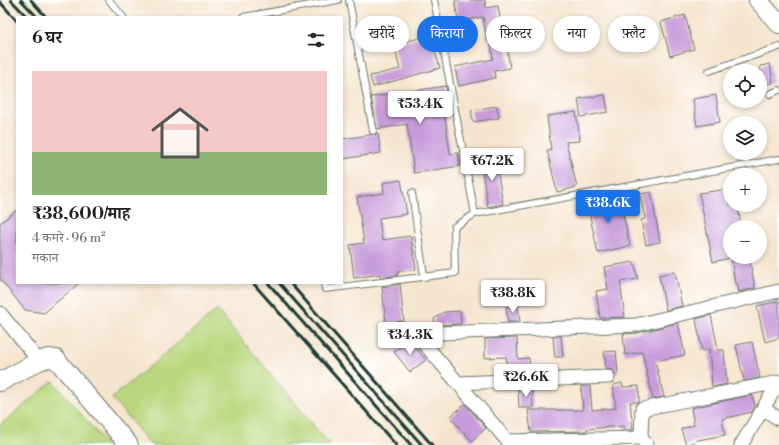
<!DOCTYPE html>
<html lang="hi">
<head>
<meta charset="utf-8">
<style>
	body { margin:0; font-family:"Libre Bodoni","Noto Serif Devanagari",serif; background:#f6f6f6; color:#202124; height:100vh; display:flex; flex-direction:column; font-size:15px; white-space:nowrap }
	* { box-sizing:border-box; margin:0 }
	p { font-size:13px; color:#757577 }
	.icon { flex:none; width:22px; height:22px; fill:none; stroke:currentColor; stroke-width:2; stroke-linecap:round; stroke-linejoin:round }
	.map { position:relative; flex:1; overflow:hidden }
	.sheet { position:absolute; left:16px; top:16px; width:327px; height:268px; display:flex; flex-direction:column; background:#fff; border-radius:0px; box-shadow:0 2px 6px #0003 }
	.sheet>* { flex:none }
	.top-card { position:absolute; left:355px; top:16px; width:364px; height:36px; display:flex; gap:8px }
	.controls { position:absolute; left:723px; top:64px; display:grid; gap:8px }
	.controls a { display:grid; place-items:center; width:44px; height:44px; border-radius:50%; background:#fff; box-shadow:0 2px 6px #0003; font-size:20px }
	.price { position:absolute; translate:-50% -34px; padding:0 9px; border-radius:4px; background:#fff; color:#222; font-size:13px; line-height:26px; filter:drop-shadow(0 1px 2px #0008) }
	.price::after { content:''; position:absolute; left:50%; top:24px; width:12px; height:9px; margin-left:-6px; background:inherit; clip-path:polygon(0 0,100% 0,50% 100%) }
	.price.on { background:#1a73e8; color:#fff }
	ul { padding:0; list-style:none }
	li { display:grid; align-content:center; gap:8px; height:212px; padding:0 16px }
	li+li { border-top:1px solid #e0e0e0 }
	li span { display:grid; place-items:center; height:124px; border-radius:0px; color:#555 }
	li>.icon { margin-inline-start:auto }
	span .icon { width:72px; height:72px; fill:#fffc; stroke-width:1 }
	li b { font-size:17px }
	h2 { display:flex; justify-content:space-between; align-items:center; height:48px; padding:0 16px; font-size:17px }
	.tag { padding:0 14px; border-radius:18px; background:#fff; box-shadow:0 2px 6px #0003; font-size:14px; line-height:36px }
	.tag.on { background:#1a73e8; color:#fff }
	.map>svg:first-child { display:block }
</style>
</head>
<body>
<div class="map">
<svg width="779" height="445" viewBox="0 0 779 445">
	<rect width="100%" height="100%" fill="#fff"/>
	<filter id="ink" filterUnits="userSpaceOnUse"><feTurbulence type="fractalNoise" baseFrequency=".025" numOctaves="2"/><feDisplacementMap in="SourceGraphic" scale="8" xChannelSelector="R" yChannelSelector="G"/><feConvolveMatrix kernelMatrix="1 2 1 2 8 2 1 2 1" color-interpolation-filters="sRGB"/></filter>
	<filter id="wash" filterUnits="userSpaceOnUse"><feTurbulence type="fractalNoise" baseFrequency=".012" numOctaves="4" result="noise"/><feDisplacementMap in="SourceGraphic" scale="16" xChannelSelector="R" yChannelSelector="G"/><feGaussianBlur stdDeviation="0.9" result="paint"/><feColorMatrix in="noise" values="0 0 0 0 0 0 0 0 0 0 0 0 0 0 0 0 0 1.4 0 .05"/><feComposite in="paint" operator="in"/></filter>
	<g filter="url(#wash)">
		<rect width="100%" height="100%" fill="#f6e5ce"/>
		<path fill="#bad77e" stroke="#6c8a59" d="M 217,310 L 330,445 L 151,445 L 112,398 Z
			M 53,381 L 107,445 L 0,445 L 0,425 Z"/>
		<g id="blocks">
			<path fill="#c89bda" d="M 455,0 L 485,0 L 486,8 L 498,6 L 504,41 L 506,41 L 510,68 L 494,71 L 495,78 L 459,86 L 455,67 L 493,59 L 490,40 L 487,40 L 483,17 L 458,22 Z
				M 685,15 L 694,49 L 670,56 L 661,22 Z
				M 430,35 L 440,68 L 373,87 L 370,76 L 400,69 L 394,45 Z
				M 770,64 L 773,83 L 760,85 L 760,66 Z
				M 446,86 L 450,108 L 444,109 L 450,154 L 458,153 L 460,166 L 414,173 L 407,124 L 377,129 L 371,97 Z
				M 605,95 L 608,112 L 581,117 L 578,99 Z
				M 716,95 L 720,122 L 697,126 L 693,99 Z
				M 497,106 L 499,118 L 473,122 L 471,110 Z
				M 576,112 L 580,141 L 566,142 L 577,187 L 557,192 L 547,150 L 551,149 L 547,116 Z
				M 376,134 L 378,134 L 381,153 L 343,159 L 342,139 Z
				M 495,156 L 503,204 L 488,207 L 480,159 Z
				M 401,180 L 407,214 L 379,218 L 382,240 L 411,236 L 416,269 L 398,272 L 398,275 L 381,278 L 380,274 L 354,278 L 350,245 L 364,243 L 357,197 L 384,193 L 383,183 Z
				M 730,189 L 730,205 L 738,205 L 741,227 L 730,227 L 730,258 L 713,262 L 699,193 Z
				M 651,192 L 660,242 L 646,245 L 641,220 L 645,219 L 640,194 Z
				M 619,196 L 630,246 L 598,253 L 587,203 Z
				M 17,210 L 17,283 L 79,283 L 44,313 L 25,310 L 0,279 L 0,223 Z
				M 731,257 L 749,257 L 755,288 L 739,292 L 737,283 L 735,283 Z
				M 634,262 L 638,279 L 620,282 L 625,317 L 600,318 L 596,291 L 608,289 L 604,267 Z
				M 675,272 L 682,306 L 666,310 L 659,275 Z
				M 400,284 L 404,321 L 386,323 L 382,287 Z
				M 779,301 L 779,338 L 765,342 L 757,306 Z
				M 518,306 L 520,322 L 508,322 L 506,307 Z
				M 460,311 L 461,324 L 435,325 L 434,319 L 444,312 Z
				M 711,315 L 718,350 L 724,350 L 727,384 L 712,387 L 709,349 L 702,351 L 696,319 Z
				M 678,323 L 685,355 L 655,361 L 664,397 L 653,399 L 642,352 L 625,355 L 623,334 L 638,333 Z
				M 553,336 L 561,336 L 563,357 L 555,357 Z
				M 517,338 L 518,359 L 529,358 L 530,372 L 508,373 L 506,357 L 485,358 L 485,339 Z
				M 409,340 L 426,360 L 410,372 L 394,352 Z
				M 752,342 L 760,378 L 744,381 L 736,345 Z
				M 616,351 L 618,373 L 615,374 L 611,370 L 606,369 L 604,352 Z
				M 622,383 L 623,387 L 639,386 L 639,402 L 630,402 L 633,430 L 624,430 L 623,426 L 587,429 L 587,431 L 531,432 L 528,410 L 583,410 L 581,386 L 590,386 L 592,410 L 616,408 L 613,385 Z
				M 532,388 L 533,408 L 519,408 L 518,389 Z
				M 752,395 L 755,406 L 752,412 L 722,419 L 725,435 L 698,440 L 686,445 L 681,429 L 694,425 L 691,408 Z
				M 465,404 L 486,428 L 472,441 L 450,417 Z"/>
		</g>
	</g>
	<g filter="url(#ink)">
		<use href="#blocks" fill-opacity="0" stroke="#6a786a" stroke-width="1"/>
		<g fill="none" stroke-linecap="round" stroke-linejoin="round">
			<g stroke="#6a786a" stroke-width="8">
				<path id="lane" d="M 109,0 L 123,17
					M 349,0 L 373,131
					M 434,0 L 475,214
					M 243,17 L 338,0
					M 709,71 L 779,47
					M 770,94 L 779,90
					M 412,193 L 424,276
					M 324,283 L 325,289 L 455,273 L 454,227 L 475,214 L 779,159"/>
			</g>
			<g stroke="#6a786a" stroke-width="15">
				<path id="street" d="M 0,313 L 39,361
					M 416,334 L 636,325 L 779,291
					M 416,334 L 511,445
					M 457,383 L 608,377
					M 764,409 L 779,419
					M 508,441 L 641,438
					M 647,445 L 641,438 L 642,409 L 779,382
					M 741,445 L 779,382"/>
			</g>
			<g stroke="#6a786a" stroke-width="20">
				<path id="secondary" d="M 758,0 L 779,24
					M 0,382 L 39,361 L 48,358 L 56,359 L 129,445"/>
			</g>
			<use href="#lane" stroke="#fff" stroke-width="6"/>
			<use href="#street" stroke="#fff" stroke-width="13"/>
			<use href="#secondary" stroke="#fff" stroke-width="18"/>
			<path stroke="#1f3d34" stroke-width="3" d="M 11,0 L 27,17
				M 21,0 L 37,17
				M 31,0 L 46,17
				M 0,2 L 17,21
				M 253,283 L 396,445
				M 268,283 L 411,445
				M 279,283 L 422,445
				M 290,283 L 432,445"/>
		</g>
	</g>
</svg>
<div class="controls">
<a><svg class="icon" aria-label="locate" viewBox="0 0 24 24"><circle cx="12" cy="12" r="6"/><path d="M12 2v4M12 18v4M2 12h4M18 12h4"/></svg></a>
<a><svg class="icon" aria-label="layers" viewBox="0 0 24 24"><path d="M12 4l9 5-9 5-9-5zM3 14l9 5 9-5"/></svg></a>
<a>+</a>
<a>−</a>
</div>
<b class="price" style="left:420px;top:125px">₹53.4K</b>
<b class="price" style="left:492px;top:182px">₹67.2K</b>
<b class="price on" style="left:608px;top:224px">₹38.6K</b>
<b class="price" style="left:513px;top:314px">₹38.8K</b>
<b class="price" style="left:410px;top:356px">₹34.3K</b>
<b class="price" style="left:526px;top:398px">₹26.6K</b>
<div class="top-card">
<a class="tag">खरीदें</a>
<a class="tag on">किराया</a>
<a class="tag">फ़िल्टर</a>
<a class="tag">नया</a>
<a class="tag">फ़्लैट</a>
</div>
<section class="sheet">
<h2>6 घर<svg class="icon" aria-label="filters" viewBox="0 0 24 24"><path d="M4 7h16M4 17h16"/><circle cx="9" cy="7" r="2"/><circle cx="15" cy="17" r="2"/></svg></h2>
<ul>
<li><span style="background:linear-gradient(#f6c9c9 65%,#8fb573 0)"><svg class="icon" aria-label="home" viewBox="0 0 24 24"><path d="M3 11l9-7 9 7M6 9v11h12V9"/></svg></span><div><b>₹38,600/माह</b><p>4 कमरे · 96 m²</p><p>मकान</p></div></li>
</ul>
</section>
</div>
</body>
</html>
